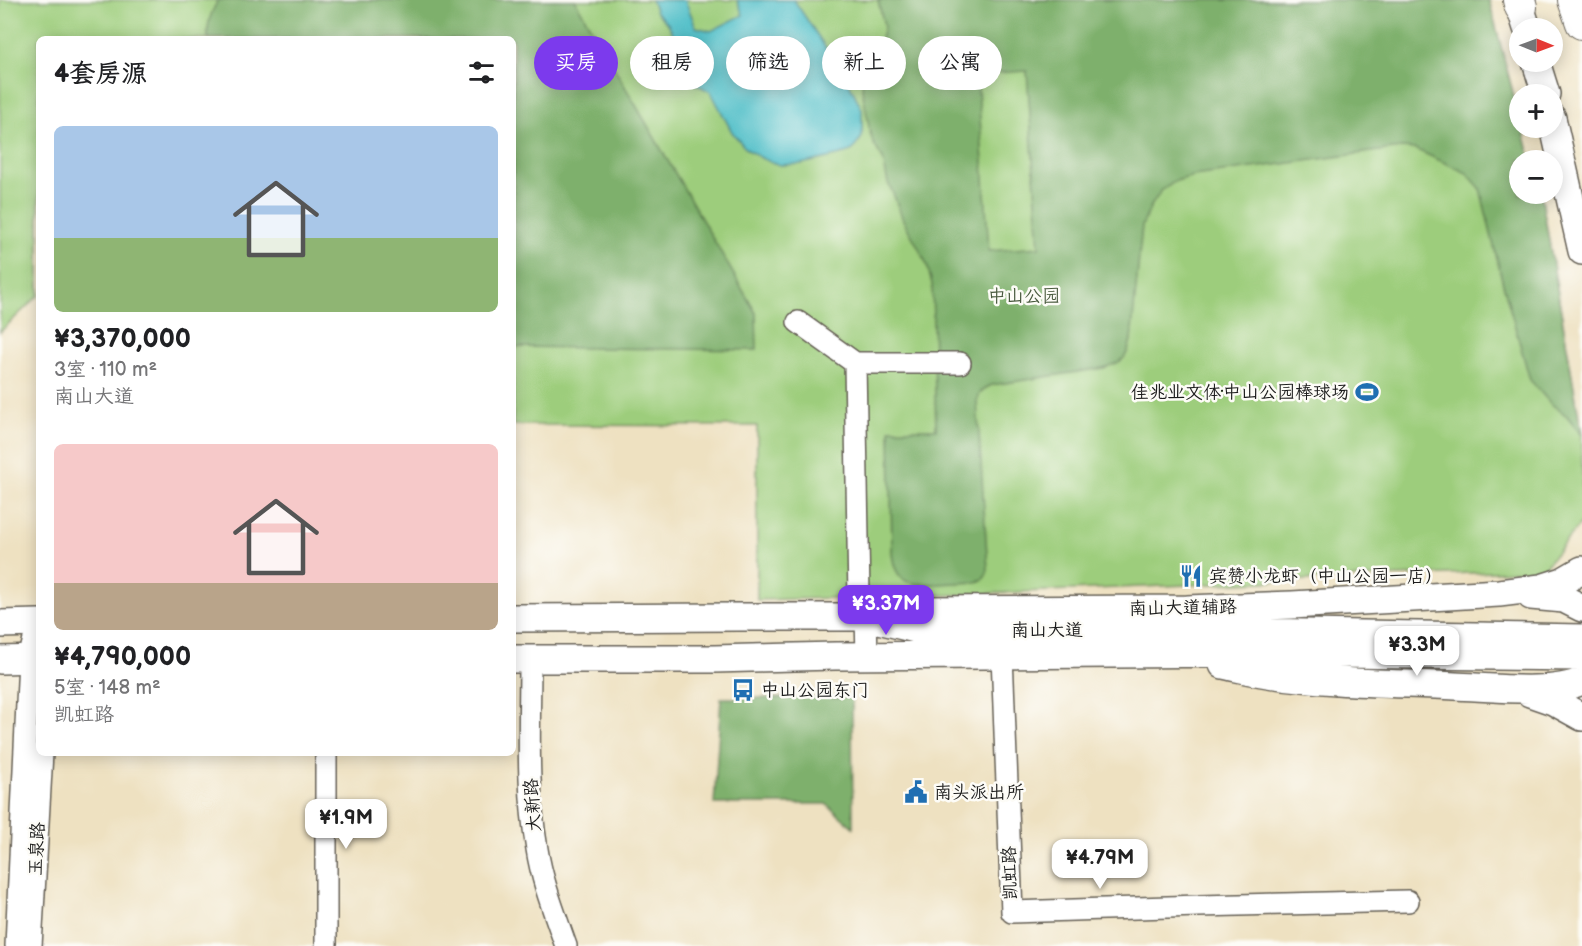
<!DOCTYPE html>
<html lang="zh">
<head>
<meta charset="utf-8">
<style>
	body { margin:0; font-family:"Balsamiq Sans","LXGW WenKai TC",sans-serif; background:#f6f6f6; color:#202124; height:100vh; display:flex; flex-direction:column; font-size:22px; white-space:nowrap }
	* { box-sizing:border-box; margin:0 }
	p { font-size:20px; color:#757577 }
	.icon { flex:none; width:33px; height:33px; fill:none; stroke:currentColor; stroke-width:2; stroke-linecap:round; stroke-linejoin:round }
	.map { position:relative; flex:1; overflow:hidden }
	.sheet { position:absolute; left:36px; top:36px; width:480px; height:720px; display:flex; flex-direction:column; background:#fff; border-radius:9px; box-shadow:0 3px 15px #0003 }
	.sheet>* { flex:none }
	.banner { position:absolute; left:534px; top:36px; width:570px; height:54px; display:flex; gap:12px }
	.needle { width:39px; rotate:91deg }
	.controls { position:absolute; left:1509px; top:18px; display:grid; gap:12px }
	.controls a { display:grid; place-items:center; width:54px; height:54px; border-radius:50%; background:#fff; box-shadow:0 3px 15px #0003; font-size:30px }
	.price { position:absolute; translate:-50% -51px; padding:0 14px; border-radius:12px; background:#fff; color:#222; font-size:20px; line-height:39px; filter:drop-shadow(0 2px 3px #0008) }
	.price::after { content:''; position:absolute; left:50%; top:36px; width:18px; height:14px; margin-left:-9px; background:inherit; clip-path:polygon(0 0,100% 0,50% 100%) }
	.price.selected { background:#7c3aed; color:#fff }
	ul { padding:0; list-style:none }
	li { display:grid; align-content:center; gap:12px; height:318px; padding:0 18px }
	li span { display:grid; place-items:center; height:186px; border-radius:9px; color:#555 }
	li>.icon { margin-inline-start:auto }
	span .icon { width:108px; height:108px; fill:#fffc; stroke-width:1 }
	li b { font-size:26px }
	h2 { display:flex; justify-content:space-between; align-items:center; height:72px; padding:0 18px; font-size:26px }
	.tag { padding:0 21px; border-radius:27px; background:#fff; box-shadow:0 3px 15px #0003; font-size:21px; line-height:54px }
	.tag.selected { background:#7c3aed; color:#fff }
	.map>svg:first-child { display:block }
</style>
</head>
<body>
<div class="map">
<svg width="1582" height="946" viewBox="0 0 1582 946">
	<rect width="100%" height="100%" fill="#fdfcf7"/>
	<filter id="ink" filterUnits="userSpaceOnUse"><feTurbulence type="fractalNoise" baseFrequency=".0167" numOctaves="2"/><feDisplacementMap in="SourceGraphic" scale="12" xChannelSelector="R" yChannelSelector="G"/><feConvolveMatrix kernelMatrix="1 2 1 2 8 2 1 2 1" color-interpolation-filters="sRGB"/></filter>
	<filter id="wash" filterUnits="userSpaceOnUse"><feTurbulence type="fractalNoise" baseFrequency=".008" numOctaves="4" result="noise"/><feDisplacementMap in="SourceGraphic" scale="24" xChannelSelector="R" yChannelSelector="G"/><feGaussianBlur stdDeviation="1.35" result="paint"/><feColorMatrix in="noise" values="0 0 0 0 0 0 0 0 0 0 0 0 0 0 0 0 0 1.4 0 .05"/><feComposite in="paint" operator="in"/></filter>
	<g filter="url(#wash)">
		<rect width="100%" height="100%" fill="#eee1c1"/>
		<path fill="#9dcd7c" stroke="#5c744c" stroke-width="1.5" d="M 0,0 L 1489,0 L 1519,116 L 1520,128 L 1523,128 L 1531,160 L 1520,160 L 1520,194 L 1540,194 L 1542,200 L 1582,434 L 1582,522 L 1542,570 L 952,595 L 757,600 L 757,426 L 513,425 L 513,39 L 39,39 L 39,295 L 0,332 Z"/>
		<path fill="#7eb06c" stroke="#4d6644" stroke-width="1.5" fill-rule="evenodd" d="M 218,0 L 575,0 L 756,313 L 757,350 L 513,347 L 513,39 L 210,39 L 208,37 C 207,22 211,13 218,0 Z
			M 878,0 L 1489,0 L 1519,116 L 1520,128 L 1523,128 L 1531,160 L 1520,160 L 1520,194 L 1540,194 L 1542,200 L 1582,435 L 1567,416 L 1550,403 L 1530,380 L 1503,284 L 1480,188 L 1467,173 L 1415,149 L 1401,148 L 1193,176 L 1176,181 L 1161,191 L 1151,206 L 1142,226 L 1131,340 C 1126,360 1123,362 1103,368 L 992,385 C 982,389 980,392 977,402 L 988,570 C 986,577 984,580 976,582 C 964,583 951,583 939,584 C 911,585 895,585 892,553 L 890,429 L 936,429 L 932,284 L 927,265 L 917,245 L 903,220 L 893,193 L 888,183 L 883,159 L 873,143 L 870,132 L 862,89 L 863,78 L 869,64 L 880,43 L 884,26 ZM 1027,71 L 1039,247 L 989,251 L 977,74 Z
			M 721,698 L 852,698 L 853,827 L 826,804 L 714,804 Z"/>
		<path fill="#52c0c9" stroke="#376e72" stroke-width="1.5" d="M 651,0 L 685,0 L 696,27 L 711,31 L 743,15 L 737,0 L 794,0 L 848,81 L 862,109 L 862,137 L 853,150 L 841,155 L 801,164 L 780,165 L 763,159 L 746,149 L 732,132 L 711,92 L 690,81 L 677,55 L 676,40 L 669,25 L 656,12 Z"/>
	</g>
	<g filter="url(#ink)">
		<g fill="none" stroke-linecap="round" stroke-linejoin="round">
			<g stroke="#666156" stroke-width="24">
				<path id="minor" d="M 798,322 L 855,363 L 960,363
					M 855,363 L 859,598 L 866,617 L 867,656
					M 1002,655 L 1012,912 L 1199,906 L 1408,901
					M 530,659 C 530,722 526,787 537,849 C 542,882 555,914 566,946
					M 16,946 L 29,659 L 38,623
					M 31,946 L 42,753
					M 326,946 L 326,753"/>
			</g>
			<g stroke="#666156" stroke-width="30">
				<path id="major" d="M 1518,0 L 1527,28
					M 1536,62 L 1546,94
					M 1552,118 L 1582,251
					M 1531,596 L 1564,599 L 1582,608
					M 883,615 L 920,610 L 1187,609 L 1292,605 L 1499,593 L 1541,588 L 1563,581 L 1582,570
					M 513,618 L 741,617 L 866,617 L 920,630 L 1254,632 L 1582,638
					M 0,624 L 39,623
					M 513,659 L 714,659 L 835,656 L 1253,653 L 1582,657
					M 0,660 L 39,659
					M 1223,665 C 1238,668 1253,672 1268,674 C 1329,683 1393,683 1455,686 C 1489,687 1552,695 1582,681
					M 1530,693 L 1553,701 L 1582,717"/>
			</g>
			<g stroke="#666156" stroke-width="34">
				<path id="highway" d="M 1519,0 L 1521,7
					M 1574,0 L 1582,23"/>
			</g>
			<use href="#minor" stroke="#fff" stroke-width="21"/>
			<use href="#major" stroke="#fff" stroke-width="27"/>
			<use href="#highway" stroke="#fff" stroke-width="32"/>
		</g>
	</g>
	<defs>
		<g id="stadium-bare" transform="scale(1.8)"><path d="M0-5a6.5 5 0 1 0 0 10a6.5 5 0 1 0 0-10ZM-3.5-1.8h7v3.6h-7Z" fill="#1f6fb2" stroke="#fdfcf7" stroke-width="2.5" paint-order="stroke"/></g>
		<g id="restaurant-bare" transform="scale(1.8)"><path d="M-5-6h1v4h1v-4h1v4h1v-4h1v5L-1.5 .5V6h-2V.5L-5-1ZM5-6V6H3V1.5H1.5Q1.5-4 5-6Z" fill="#1f6fb2" stroke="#fdfcf7" stroke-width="2.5" paint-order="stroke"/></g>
		<g id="bus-bare" transform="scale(1.8)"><path d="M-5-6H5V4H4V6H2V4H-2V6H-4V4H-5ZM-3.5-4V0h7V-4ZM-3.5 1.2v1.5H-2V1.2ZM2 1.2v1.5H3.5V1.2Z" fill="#1f6fb2" stroke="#fdfcf7" stroke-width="2.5" paint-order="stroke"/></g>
		<g id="civic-bare" transform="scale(1.8)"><path d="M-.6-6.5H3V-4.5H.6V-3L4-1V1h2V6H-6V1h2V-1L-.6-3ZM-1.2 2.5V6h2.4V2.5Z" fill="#1f6fb2" stroke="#fdfcf7" stroke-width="2.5" paint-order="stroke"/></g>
	</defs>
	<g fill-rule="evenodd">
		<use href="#stadium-bare" x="1367" y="392"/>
		<use href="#restaurant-bare" x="1191" y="576"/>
		<use href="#bus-bare" x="743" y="690"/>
		<use href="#civic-bare" x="916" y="792"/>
	</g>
	<g text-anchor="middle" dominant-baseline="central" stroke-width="5" stroke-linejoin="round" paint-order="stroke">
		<g font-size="18" fill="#495a3e" stroke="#fdfcf7">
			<text x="1024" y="296">中山公园</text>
		</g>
		<g font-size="18" fill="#1c1c1c" stroke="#fdfcf7" text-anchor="start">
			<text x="1349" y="392" text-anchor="end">佳兆业文体·中山公园棒球场</text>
			<text x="1209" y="576">宾赞小龙虾（中山公园一店）</text>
			<text x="761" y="690">中山公园东门</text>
			<text x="934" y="792">南头派出所</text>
		</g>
		<g font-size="18" fill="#1c1c1c" stroke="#fdfcf7">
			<text transform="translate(1183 608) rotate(-1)">南山大道辅路</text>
			<text x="1047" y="630">南山大道</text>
			<text transform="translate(533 805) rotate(-94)">大新路</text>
			<text transform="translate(37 849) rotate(-87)">玉泉路</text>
			<text transform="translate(1010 873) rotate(-92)">凯虹路</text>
		</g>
	</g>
</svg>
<div class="controls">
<a><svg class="needle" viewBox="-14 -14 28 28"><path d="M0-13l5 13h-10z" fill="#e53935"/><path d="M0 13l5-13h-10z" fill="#757577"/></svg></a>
<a>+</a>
<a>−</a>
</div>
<b class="price selected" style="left:886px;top:636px">¥3.37M</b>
<b class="price" style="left:1417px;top:677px">¥3.3M</b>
<b class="price" style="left:346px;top:850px">¥1.9M</b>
<b class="price" style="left:1100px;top:890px">¥4.79M</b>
<div class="banner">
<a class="tag selected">买房</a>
<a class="tag">租房</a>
<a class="tag">筛选</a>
<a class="tag">新上</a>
<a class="tag">公寓</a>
</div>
<section class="sheet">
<h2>4套房源<svg class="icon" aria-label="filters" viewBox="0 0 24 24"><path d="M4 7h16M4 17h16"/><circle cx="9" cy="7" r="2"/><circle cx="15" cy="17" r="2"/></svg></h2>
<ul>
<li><span style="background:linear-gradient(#a9c7e8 60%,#8fb573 0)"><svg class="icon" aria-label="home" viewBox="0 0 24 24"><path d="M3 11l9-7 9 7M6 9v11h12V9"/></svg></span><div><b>¥3,370,000</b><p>3室 · 110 m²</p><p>南山大道</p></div></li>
<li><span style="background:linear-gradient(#f6c9c9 75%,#b9a48a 0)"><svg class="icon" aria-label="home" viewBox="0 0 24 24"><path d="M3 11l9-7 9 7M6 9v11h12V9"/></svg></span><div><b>¥4,790,000</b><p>5室 · 148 m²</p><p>凯虹路</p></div></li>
</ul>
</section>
</div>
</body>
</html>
